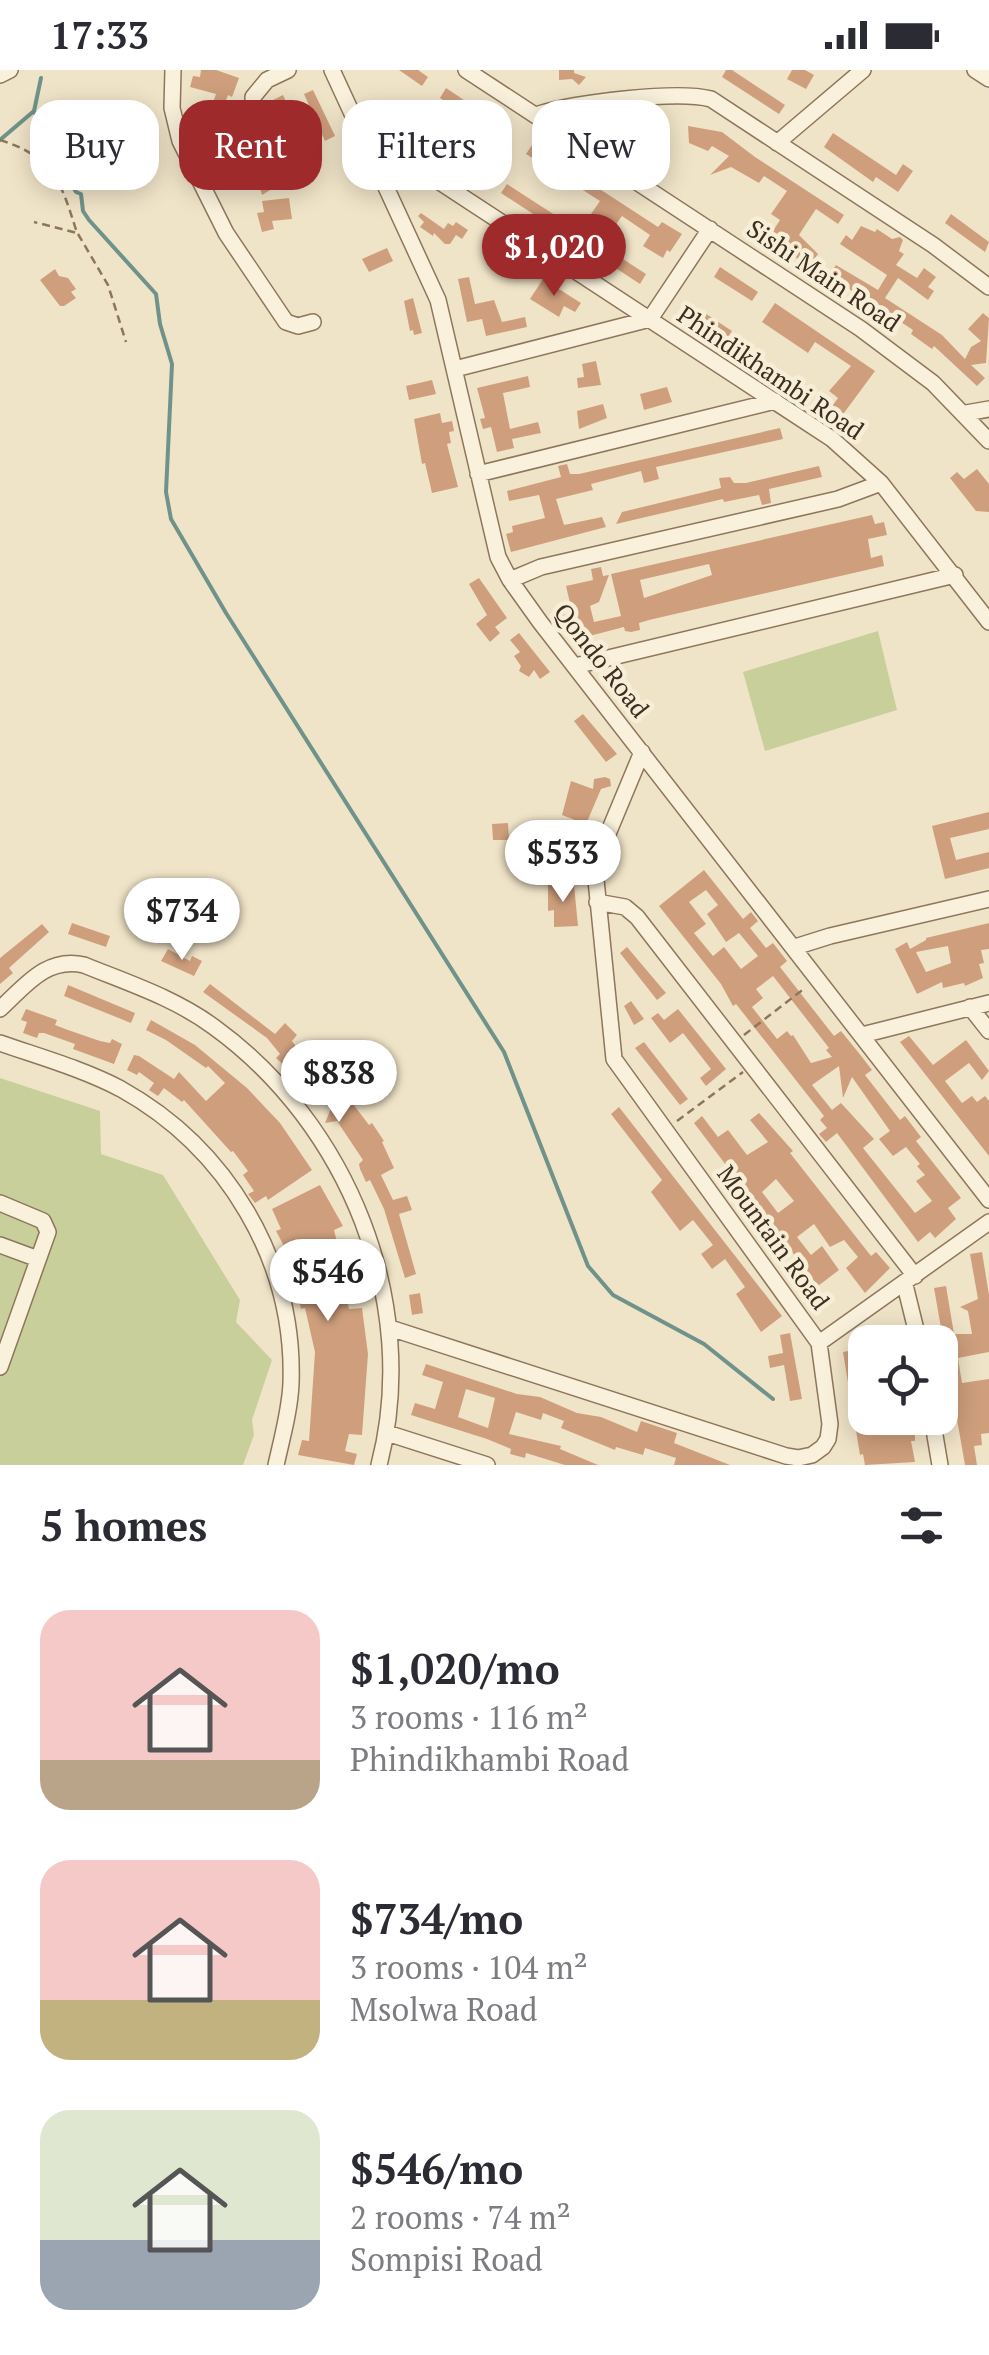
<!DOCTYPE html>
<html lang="en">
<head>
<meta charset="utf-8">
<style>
	body { margin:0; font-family:"PT Serif",serif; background:#f2f2f3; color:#2b2b33; height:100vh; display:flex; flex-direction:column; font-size:38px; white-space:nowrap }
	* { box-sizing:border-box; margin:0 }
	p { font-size:32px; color:#7c7c81 }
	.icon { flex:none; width:55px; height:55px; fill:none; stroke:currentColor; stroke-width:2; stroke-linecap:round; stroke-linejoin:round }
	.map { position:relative; height:1395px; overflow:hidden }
	.sheet { display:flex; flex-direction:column; background:#fff; flex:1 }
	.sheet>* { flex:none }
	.banner { position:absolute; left:30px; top:30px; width:930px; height:90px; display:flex; gap:20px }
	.tools { position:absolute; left:848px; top:1255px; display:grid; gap:20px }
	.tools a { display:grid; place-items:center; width:110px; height:110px; border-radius:20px; background:#fff; box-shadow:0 5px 25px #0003; font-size:50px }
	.price { position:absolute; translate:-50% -85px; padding:0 22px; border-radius:35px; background:#fff; color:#222; font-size:32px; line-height:65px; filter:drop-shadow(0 2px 5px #0008) }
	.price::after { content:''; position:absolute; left:50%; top:60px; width:30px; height:22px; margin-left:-15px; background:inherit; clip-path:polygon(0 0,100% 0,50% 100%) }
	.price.selected { background:#9e2a2b; color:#fff }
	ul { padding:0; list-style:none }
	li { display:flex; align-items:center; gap:30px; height:250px; padding:0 40px }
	li span { display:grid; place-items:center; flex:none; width:280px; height:200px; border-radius:30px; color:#555 }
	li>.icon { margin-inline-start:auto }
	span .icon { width:120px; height:120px; fill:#fffc; stroke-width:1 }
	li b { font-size:42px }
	h2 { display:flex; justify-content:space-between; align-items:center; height:120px; padding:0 40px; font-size:42px }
	.tag { padding:0 35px; border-radius:30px; background:#fff; box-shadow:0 5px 25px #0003; font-size:35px; line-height:90px }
	.tag.selected { background:#9e2a2b; color:#fff }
	.status { display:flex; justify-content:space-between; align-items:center; height:70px; padding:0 50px; background:#fff; direction:ltr }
	.status svg { height:28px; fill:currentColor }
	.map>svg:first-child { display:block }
</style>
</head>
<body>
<div class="status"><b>17:33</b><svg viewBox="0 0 49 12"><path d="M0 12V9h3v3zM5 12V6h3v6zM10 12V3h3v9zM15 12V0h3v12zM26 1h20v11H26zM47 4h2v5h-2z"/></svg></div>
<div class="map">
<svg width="989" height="1395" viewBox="0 0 989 1395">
	<rect width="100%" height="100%" fill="#f0e4c8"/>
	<path fill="#c9cf9b" d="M 878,561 L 897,640 L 765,681 L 743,602 Z
		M 0,1008 L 100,1041 L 101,1084 L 163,1105 L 240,1230 L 236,1252 L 272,1290 L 252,1350 L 254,1365 L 243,1395 L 0,1395 Z"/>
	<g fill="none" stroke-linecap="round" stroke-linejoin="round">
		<path stroke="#6f938a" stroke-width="4" d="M 41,8 L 34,41 L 55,87
			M 0,70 L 34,41
			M 58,94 L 76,122 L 81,124 L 83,141 L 89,150 L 156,224 L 160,254 L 172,294 L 166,422 L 171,449 L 226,543 L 504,982 L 588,1196 L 613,1225 L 704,1274 L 773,1329"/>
	</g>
	<path fill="#cf9f7d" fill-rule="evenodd" d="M 201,0 L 216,0 L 239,8 L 232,27 L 228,25 L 219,49 L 208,46 L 216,24 L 190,17 L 193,6 L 200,7 Z
		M 399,0 L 418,0 L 428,7 L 422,16 Z
		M 559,0 L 574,0 L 574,3 L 586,7 L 579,15 L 572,9 L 559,10 Z
		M 726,0 L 732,0 L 785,35 L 779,44 L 722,7 Z
		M 792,0 L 805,0 L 814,5 L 806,19 L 787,9 Z
		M 446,18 L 488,46 L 482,55 L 440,28 Z
		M 313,20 L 335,66 L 325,71 L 304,24 Z
		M 283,25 L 295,52 L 284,57 L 273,30 Z
		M 688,56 L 722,62 L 755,87 L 844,145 L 838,154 L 816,139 L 806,154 L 799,165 L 818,184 L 812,193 L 800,185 L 798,189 L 789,183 L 784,190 L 776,185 L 781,175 L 769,167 L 780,150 L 771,144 L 787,121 L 764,106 L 759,113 L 731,97 L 710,105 L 729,86 L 712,76 L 708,81 L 689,73 Z
		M 420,57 L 492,103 L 483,117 L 465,106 L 467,101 L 414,66 Z
		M 126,60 L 127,63 L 132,62 L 135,70 L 129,72 L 132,85 L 119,90 L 111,67 Z
		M 631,61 L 669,86 L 663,95 L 625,70 Z
		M 833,63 L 896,105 L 903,94 L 913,101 L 898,122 L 876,107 L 873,112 L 824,77 Z
		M 306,66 L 316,83 L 304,88 L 313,100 L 308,103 L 302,103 L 303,88 L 297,91 L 286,78 Z
		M 532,75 L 658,157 L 662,152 L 682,164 L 670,182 L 667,180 L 663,188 L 643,176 L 650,165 L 622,146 L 614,157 L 591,144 L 600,131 L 526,84 Z
		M 278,87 L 285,111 L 262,125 L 257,109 L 239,117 L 233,104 Z
		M 507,114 L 646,204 L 640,214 L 501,123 Z
		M 289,128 L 292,149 L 272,151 L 274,159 L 262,162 L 257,143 L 264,142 L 262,131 Z
		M 421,143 L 444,159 L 448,153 L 453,156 L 456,152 L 468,160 L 462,169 L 456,165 L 450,174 L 445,174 L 434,163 L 433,166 L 420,157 L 424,152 L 418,146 Z
		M 951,144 L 989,172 L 985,182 L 945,153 Z
		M 861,156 L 875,162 L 877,159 L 892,169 L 900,167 L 903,170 L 899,181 L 904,184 L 896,195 L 917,208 L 924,198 L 936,207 L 928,217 L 934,221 L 928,230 L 898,208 L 885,228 L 942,265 L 965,289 L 971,277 L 981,271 L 968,259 L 983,243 L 989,248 L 986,293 L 971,295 L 985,308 L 977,316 L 934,276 L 932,279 L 911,264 L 913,260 L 878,237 L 877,239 L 871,236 L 830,204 L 836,195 L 878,220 L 887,205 L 840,174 L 846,165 L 852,170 Z
		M 387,178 L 393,191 L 369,202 L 362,189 Z
		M 720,197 L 758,222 L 752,231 L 714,207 Z
		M 55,199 L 59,206 L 68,208 L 76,219 L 71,222 L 76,228 L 64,236 L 60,236 L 40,210 Z
		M 469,207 L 475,234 L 494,230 L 502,252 L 525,247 L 527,257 L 486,266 L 482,249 L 467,252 L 458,209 Z
		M 543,209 L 581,233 L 575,242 L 564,236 L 559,247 L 530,229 Z
		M 413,228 L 422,263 L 414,265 L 413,260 L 410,261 L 404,231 Z
		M 775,233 L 875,301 L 841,347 L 830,339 L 838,328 L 829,321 L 851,296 L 815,272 L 808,283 L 762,252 Z
		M 694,236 L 732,261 L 726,270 L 688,245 Z
		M 596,291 L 601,315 L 578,318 L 577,308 L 584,307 L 582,294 Z
		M 528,306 L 530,317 L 503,323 L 510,359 L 538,352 L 541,363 L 512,369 L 514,378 L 497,382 L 491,357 L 483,359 L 480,349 L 485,348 L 477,318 Z
		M 432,310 L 436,324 L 409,330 L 406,316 Z
		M 667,317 L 672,332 L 644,340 L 640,324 Z
		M 603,334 L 607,348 L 579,359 L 577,341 Z
		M 440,343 L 442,353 L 452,351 L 454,361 L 449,362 L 451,373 L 447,374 L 458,417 L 432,423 L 425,393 L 422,394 L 414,349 Z
		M 780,358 L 783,369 L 656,397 L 659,409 L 644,413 L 641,401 L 591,414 L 593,420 L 556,429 L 564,455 L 602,447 L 606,457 L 511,482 L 506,464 L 513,462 L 512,456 L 545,448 L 539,425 L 509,431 L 507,421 L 561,407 L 558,396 L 567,394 L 570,404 L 579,404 Z
		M 819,396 L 822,407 L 769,419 L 771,433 L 762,435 L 759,425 L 724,432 L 723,429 L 616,454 L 622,442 L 721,418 L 719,408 L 730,407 L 734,413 L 746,413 Z
		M 977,399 L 989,414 L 989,442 L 976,441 L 950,408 L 957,402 L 964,409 Z
		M 872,445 L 875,454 L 884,452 L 887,465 L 868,469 L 871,488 L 882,485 L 884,496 L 649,550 L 639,553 L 640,560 L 631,562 L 625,561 L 624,557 L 578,569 L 573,547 L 561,554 L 556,550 L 560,544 L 573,546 L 566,516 L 593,510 L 591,499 L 601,497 L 603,506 L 609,505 L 599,532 L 590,536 L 594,552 L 621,546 L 611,504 ZM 709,494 L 712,505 L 644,528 L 640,510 Z
		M 479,508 L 507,548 L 495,557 L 500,563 L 490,572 L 476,554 L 487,545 L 469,514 Z
		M 519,563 L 550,602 L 540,609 L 534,600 L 529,607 L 519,601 L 521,596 L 514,586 L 520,582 L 510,570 Z
		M 583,644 L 617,684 L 606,692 L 574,651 Z
		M 605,707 L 610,709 L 611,716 L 601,719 L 581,766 L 586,768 L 571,801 L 556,794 L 575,750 L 562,745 L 571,711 L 593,719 L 594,709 Z
		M 989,742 L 989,759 L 950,768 L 956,790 L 989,782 L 989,798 L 945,809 L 932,756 Z
		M 508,753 L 509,770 L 493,770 L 492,754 Z
		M 704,800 L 743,849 L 751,842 L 758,851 L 750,858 L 766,878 L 773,873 L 787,891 L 780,897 L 834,966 L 841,961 L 862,987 L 872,1000 L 865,1005 L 900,1050 L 905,1046 L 921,1067 L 916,1071 L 961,1128 L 948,1138 L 956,1149 L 935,1168 L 930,1162 L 918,1172 L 837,1063 L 826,1072 L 819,1064 L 827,1058 L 820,1050 L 824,1046 L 736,934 L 733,936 L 721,914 L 659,836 ZM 706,820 L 718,835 L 707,844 L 726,872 L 739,863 L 758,886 L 741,899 L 724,877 L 713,886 L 694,863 L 706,854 L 689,832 ZM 773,906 L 829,978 L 826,980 L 832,987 L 811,993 L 793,965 L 791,966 L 787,961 L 777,969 L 752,937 L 763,928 L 756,919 ZM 839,996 L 843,1028 L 852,1007 L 890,1061 L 879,1069 L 893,1086 L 906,1077 L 920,1094 L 917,1096 L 925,1105 L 916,1111 L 932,1131 L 915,1143 L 863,1078 L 874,1069 L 841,1033 L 832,1040 L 812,1015 Z
		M 566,812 L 564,816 L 574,815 L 578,856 L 554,857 L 554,840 L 548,841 L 548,814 Z
		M 72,853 L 110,866 L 106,877 L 68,864 Z
		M 989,853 L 989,879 L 981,880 L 984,893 L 979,894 L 983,908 L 965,916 L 964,913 L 943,918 L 942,912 L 917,924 L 895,879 L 907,872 L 910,879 L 926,870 L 926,868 ZM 948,876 L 951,893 L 926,902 L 916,882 Z
		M 42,854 L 49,862 L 9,898 L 13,903 L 0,914 L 0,888 Z
		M 627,877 L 666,923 L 657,930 L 620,883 Z
		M 168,879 L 190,891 L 192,886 L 202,891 L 194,906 L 161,891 Z
		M 210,914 L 275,964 L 285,953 L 297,965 L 292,971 L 305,988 L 303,991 L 325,1013 L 330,1011 L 335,1018 L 330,1022 L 343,1041 L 353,1034 L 369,1055 L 372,1053 L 384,1071 L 382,1072 L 394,1098 L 381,1105 L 393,1130 L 407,1126 L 412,1140 L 399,1144 L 416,1204 L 405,1208 L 384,1139 L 370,1110 L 366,1112 L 360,1099 L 359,1094 L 363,1090 L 337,1051 L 325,1053 L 332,1036 L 296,999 L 292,1003 L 276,988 L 280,984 L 267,968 L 203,922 Z
		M 68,915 L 135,943 L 131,953 L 64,926 Z
		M 631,931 L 644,949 L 634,955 L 624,936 Z
		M 26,939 L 57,950 L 55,955 L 68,960 L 100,971 L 110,973 L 112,969 L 122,974 L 114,994 L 73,979 L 75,974 L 44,963 L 39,963 L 37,968 L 23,963 L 27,952 L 21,950 Z
		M 678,939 L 726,999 L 706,1016 L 700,1008 L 711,999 L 683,963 L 670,973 L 651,948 L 658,943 L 664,950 Z
		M 151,950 L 195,975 L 247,1018 L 280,1053 L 312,1100 L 268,1130 L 266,1126 L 255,1133 L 248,1124 L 254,1121 L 243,1105 L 248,1101 L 233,1081 L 231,1082 L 184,1030 L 182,1032 L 164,1018 L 158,1026 L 149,1020 L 154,1013 L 139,1002 L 137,1005 L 127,1000 L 134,985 L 139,986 L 174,1009 L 179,1002 L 206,1031 L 225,1013 L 208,996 L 206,998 L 166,970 L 146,960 Z
		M 909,966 L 933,995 L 966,970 L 989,1001 L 982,1010 L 969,993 L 945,1011 L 962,1033 L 972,1026 L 977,1032 L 985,1026 L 989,1031 L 989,1086 L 900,972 Z
		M 644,972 L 688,1029 L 680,1035 L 635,978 Z
		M 619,1037 L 782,1246 L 761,1262 L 736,1224 L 745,1217 L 725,1189 L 712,1199 L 701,1184 L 713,1175 L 693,1150 L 680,1161 L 651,1122 L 662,1110 L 611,1044 Z
		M 759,1043 L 793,1081 L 790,1083 L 871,1186 L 876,1182 L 890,1198 L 865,1223 L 846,1198 L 858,1187 L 844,1170 L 830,1177 L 814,1154 L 797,1167 L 811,1185 L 822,1176 L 839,1200 L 818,1216 L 694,1053 L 702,1046 L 718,1067 L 728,1060 L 747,1085 L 768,1072 L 750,1050 ZM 776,1109 L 794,1131 L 778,1143 L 762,1122 Z
		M 320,1115 L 343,1156 L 334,1160 L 339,1180 L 350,1177 L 353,1186 L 350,1187 L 358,1218 L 345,1221 L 349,1239 L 362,1238 L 368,1284 L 362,1365 L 349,1364 L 345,1381 L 357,1384 L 354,1395 L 298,1385 L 302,1370 L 309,1371 L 315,1282 L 305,1238 L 301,1239 L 298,1225 L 302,1224 L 291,1177 L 286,1180 L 276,1161 L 281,1159 L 272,1139 ZM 327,1192 L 334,1225 L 315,1229 L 308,1198 Z
		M 982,1182 L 989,1225 L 989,1282 L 958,1288 L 962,1313 L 989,1309 L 989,1363 L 981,1364 L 982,1375 L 974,1376 L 977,1395 L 965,1395 L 934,1218 L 946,1216 L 954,1264 L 972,1264 L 968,1241 L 960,1237 L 978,1229 L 970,1184 Z
		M 420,1223 L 423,1243 L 412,1245 L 409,1225 Z
		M 790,1263 L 802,1329 L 790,1331 L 784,1295 L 770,1298 L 768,1286 L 783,1283 L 780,1265 Z
		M 854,1280 L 855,1291 L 865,1289 L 865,1323 L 862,1323 L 865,1359 L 885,1355 L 884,1348 L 915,1348 L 915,1371 L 911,1371 L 915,1392 L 865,1395 L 863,1384 L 860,1385 L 843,1282 Z
		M 426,1294 L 517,1324 L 540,1327 L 577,1343 L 601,1347 L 637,1362 L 641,1351 L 677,1363 L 674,1373 L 730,1395 L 674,1395 L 676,1388 L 645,1378 L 643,1385 L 616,1377 L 615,1380 L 561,1358 L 564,1351 L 543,1343 L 541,1350 L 516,1342 L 509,1364 L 561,1376 L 560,1379 L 598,1395 L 565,1395 L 526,1383 L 525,1388 L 510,1384 L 511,1379 L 487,1369 L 411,1345 L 415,1333 L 435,1339 L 443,1312 L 422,1305 ZM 466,1319 L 495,1328 L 488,1358 L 458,1347 Z"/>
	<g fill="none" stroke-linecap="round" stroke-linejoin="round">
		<g stroke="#8d765c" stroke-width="18">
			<path id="minor" d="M 173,0 L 172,38 L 180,71 L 226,163 L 286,252 L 298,256 L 313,252
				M 332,0 L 438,230 L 498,487 L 510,510 L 540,552 L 989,1130
				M 466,0 L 861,259 L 933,313 L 989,371
				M 975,0 L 989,9
				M 0,5 L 10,0
				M 539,44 C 574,33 676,20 711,29 L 933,175 L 989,217
				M 254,65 L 253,27 L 267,10 L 288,0
				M 777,73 L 863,0
				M 376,95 L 401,91 L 420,99 L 832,369 L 881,413 L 989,552
				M 455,299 L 650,249 L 710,159
				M 966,343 L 989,339
				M 478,404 L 775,331
				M 510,510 L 541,497 L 838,429 L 881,413
				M 575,596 L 955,505
				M 597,832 L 625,837 L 637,847 L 915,1206
				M 795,877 L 830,866 L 989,829
				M 970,937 L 989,961
				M 0,939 C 25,916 47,886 84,895 C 128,913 175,928 214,957 C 348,1054 421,1233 379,1395
				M 862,965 L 989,933
				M 0,973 C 40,987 83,999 121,1019 C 227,1078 295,1191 291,1313 C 290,1340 282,1368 276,1395
				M 0,1133 L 43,1151 L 48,1162 L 0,1297
				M 0,1175 L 38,1189
				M 905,1215 L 919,1272
				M 390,1258 L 786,1386 L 798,1388 L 812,1385 L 823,1377 L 828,1369 L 830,1354 L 819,1273 L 614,989 L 596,810 L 602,778 L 642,682
				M 819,1273 L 989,1152
				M 932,1348 L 940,1395
				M 387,1363 L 487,1395"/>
		</g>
		<path stroke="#8d765c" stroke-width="2.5" stroke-dasharray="8 5" stroke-linecap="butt" d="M 0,70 C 54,87 61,112 77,163 L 34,152
			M 50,95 L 95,70
			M 78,164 L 108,215 L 126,272
			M 744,965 L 805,918
			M 677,1051 L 743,1002"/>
		<use href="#minor" stroke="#faf1dc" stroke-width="15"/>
	</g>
	<g text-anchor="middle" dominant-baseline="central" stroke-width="9" stroke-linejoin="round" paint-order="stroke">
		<g font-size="25" fill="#3d2e20" stroke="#f7eed8">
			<text transform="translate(824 205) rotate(34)">Sishi Main Road</text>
			<text transform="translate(771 302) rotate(34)">Phindikhambi Road</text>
			<text transform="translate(602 590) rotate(52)">Qondo Road</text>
			<text transform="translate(774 1167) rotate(54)">Mountain Road</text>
		</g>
	</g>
</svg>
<div class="tools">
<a><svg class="icon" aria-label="locate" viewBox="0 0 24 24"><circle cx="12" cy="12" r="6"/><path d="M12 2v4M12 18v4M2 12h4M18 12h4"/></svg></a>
</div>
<b class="price selected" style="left:554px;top:229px">$1,020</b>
<b class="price" style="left:563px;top:835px">$533</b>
<b class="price" style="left:182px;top:893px">$734</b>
<b class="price" style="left:339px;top:1055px">$838</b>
<b class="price" style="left:328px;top:1254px">$546</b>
<div class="banner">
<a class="tag">Buy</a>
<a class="tag selected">Rent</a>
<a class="tag">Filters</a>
<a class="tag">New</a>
</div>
</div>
<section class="sheet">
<h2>5 homes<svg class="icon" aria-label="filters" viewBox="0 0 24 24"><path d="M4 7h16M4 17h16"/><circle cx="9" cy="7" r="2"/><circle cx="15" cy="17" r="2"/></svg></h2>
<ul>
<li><span style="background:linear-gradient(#f6c9c9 75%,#b9a48a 0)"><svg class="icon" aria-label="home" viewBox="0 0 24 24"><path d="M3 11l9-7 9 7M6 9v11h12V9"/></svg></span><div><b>$1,020/mo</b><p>3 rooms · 116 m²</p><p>Phindikhambi Road</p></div></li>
<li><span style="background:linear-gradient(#f6c9c9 70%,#c2b280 0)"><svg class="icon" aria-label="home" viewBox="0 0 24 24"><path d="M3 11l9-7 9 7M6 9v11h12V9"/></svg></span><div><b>$734/mo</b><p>3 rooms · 104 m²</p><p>Msolwa Road</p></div></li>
<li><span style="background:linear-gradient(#dfe7d0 65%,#9aa5b1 0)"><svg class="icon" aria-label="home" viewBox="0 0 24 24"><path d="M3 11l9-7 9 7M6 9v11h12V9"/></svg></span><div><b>$546/mo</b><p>2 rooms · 74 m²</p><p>Sompisi Road</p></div></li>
</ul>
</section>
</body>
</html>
